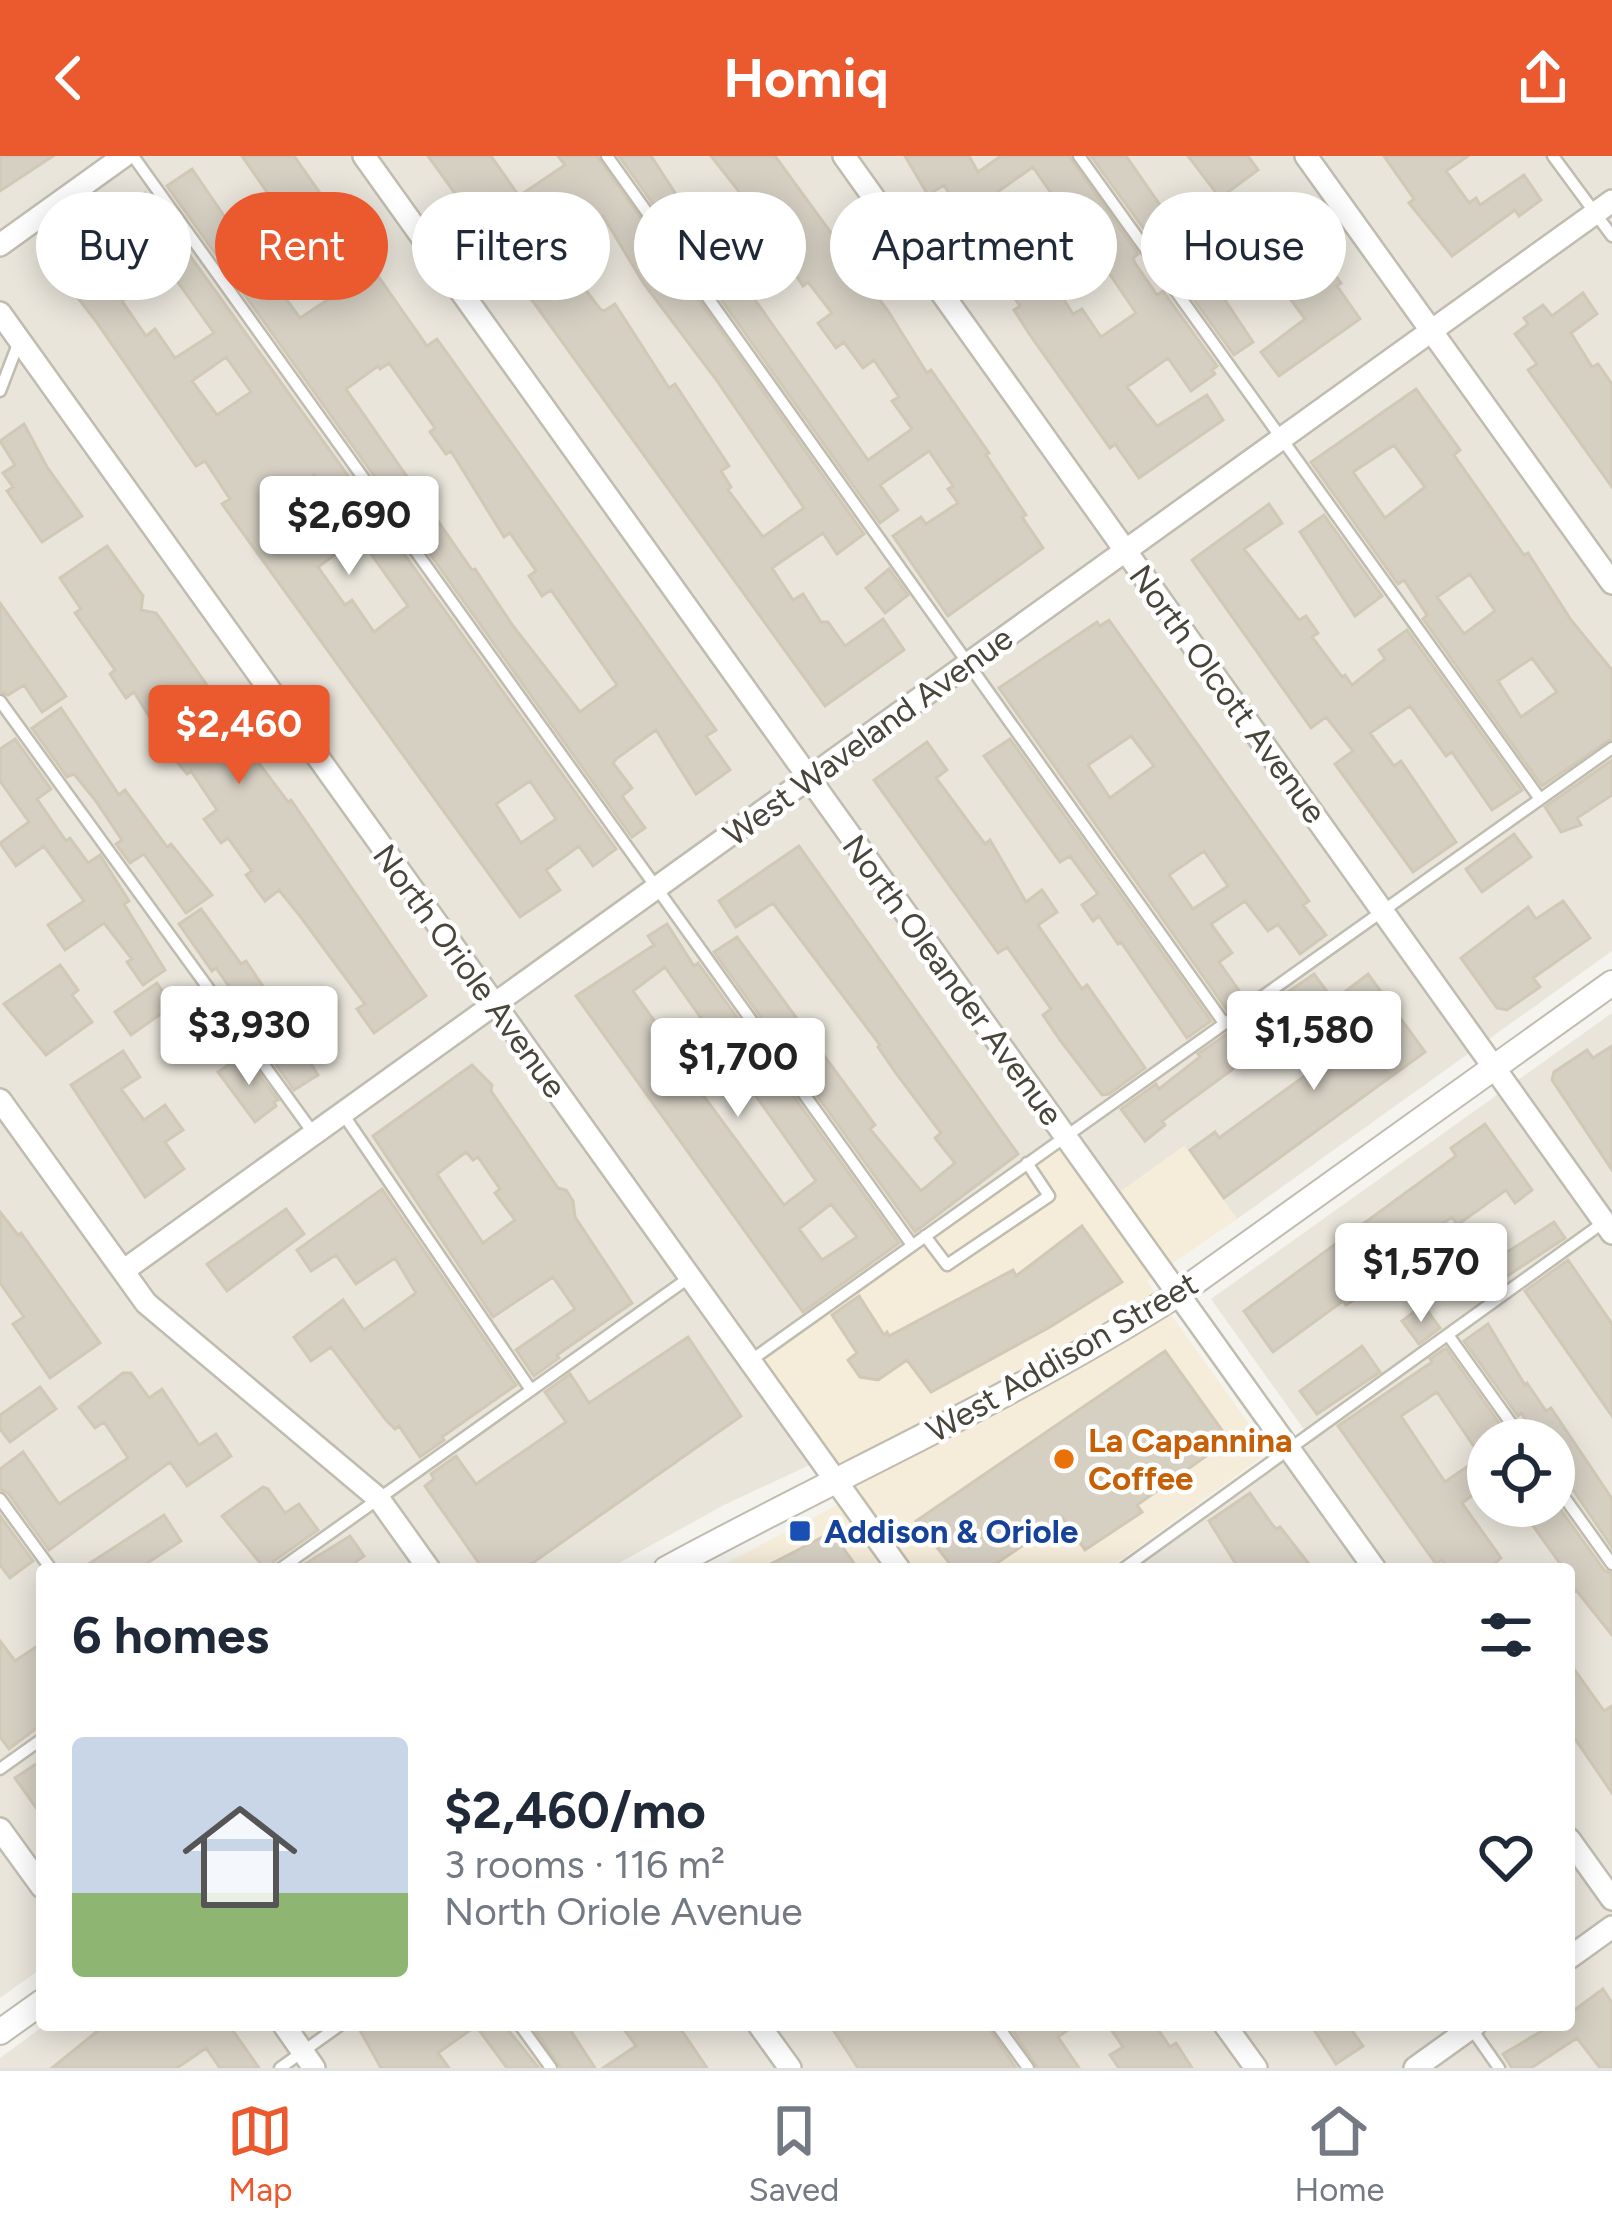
<!DOCTYPE html>
<html lang="en">
<head>
<meta charset="utf-8">
<style>
	body { margin:0; font-family:Figtree,sans-serif; background:#f2f2f3; color:#1f2937; height:100vh; display:flex; flex-direction:column; font-size:45px; white-space:nowrap }
	* { box-sizing:border-box; margin:0 }
	p { font-size:39px; color:#747a83 }
	.icon { flex:none; width:66px; height:66px; fill:none; stroke:currentColor; stroke-width:2; stroke-linecap:round; stroke-linejoin:round }
	.map { position:relative; flex:1; overflow:hidden }
	.sheet { position:absolute; left:36px; top:1407px; width:1539px; height:468px; display:flex; flex-direction:column; background:#fff; border-radius:12px; box-shadow:0 6px 30px #0003 }
	.sheet>* { flex:none }
	.top-card { position:absolute; left:36px; top:36px; width:1542px; height:108px; display:flex; gap:24px }
	.controls { position:absolute; left:1467px; top:1263px; display:grid; gap:24px }
	.controls a { display:grid; place-items:center; width:108px; height:108px; border-radius:50%; background:#fff; box-shadow:0 6px 30px #0003; font-size:60px }
	.price { position:absolute; translate:-50% -102px; padding:0 27px; border-radius:12px; background:#fff; color:#222; font-size:39px; line-height:78px; filter:drop-shadow(0 3px 6px #0008) }
	.price::after { content:''; position:absolute; left:50%; top:72px; width:36px; height:27px; margin-left:-18px; background:inherit; clip-path:polygon(0 0,100% 0,50% 100%) }
	.price.selected { background:#eb592e; color:#fff }
	ul { padding:0; list-style:none }
	li { display:flex; align-items:center; gap:36px; height:300px; padding:0 36px }
	li+li { border-top:3px solid #e0e1e3 }
	li span { display:grid; place-items:center; flex:none; width:336px; height:240px; border-radius:12px; color:#555 }
	li>.icon { margin-inline-start:auto }
	span .icon { width:144px; height:144px; fill:#fffc; stroke-width:1 }
	li b { font-size:51px }
	h2 { display:flex; justify-content:space-between; align-items:center; height:144px; padding:0 36px; font-size:51px }
	.tag { padding:0 42px; border-radius:54px; background:#fff; box-shadow:0 6px 30px #0003; font-size:42px; line-height:108px }
	.tag.selected { background:#eb592e; color:#fff }
	header { display:flex; justify-content:space-between; align-items:center; height:156px; padding:0 36px; background:#eb592e; color:#fff; font-size:54px; font-weight:700 }
	.tabs { display:flex; justify-content:space-around; align-items:center; height:168px; border-top:3px solid #e0e1e3; background:#fff; font-size:33px; color:#747a83 }
	.tabs a { display:grid; justify-items:center; gap:6px }
	.tabs .selected { color:#eb592e }
	.map>svg:first-child { display:block }
</style>
</head>
<body>
<header><svg class="icon" aria-label="back" viewBox="0 0 24 24"><path d="M15 5l-7 7 7 7"/></svg>Homiq<svg class="icon" aria-label="share" viewBox="0 0 24 24"><path d="M12 15V3M7 8l5-5 5 5M5 13v7h14v-7"/></svg></header>
<div class="map">
<svg width="1612" height="1912" viewBox="0 0 1612 1912">
	<rect width="100%" height="100%" fill="#f5f3ed"/>
	<path fill="#e9e5db" fill-rule="evenodd" d="M 0,0 L 1612,0 L 1612,795 L 1237,1063 L 1184,990 L 1108,1045 L 761,1201 L 831,1299 L 724,1349 L 608,1413 L 42,1413 L 42,1812 L 0,1842 Z
		M 1612,857 L 1612,1912 L 0,1912 L 0,1902 L 45,1869 L 1569,1869 L 1569,1413 L 1134,1413 L 1313,1286 L 1211,1143 ZM 1488,1284 L 1554,1284 L 1554,1350 L 1488,1350 Z"/>
	<path fill="#f5ecda" d="M 1065,986 L 1108,1044 L 1184,990 L 1237,1063 L 1147,1125 L 1269,1296 L 1108,1413 L 715,1413 L 858,1338 L 761,1201 Z"/>
	<path fill="#d6d0c3" stroke="#d1c8b6" stroke-width="3" fill-rule="evenodd" d="M 0,0 L 53,0 L 0,35 Z
		M 242,0 L 294,0 L 427,190 L 437,183 L 716,574 L 706,580 L 730,614 L 696,638 L 656,574 L 616,603 L 613,607 L 632,632 L 622,640 L 645,672 L 632,681 L 167,30 L 192,13 L 240,83 L 280,55 ZM 312,98 L 338,137 L 300,162 L 273,125 ZM 389,207 L 435,272 L 430,276 L 446,298 L 451,295 L 504,381 L 510,377 L 536,415 L 529,420 L 542,440 L 551,434 L 617,529 L 580,556 L 513,470 L 475,413 L 472,414 L 346,233 L 378,210 L 380,213 Z
		M 428,0 L 491,0 L 519,40 L 565,9 L 558,0 L 597,0 L 864,378 L 837,398 L 823,377 L 772,412 L 793,444 L 803,438 L 821,466 L 828,466 L 845,490 L 883,463 L 904,494 L 825,550 ZM 603,60 L 644,128 L 715,222 L 804,352 L 763,381 L 728,334 L 731,331 L 721,315 L 729,310 L 675,228 L 669,232 L 615,148 L 604,155 L 600,153 L 576,121 L 586,113 L 567,86 Z
		M 619,0 L 651,0 L 685,52 L 692,47 L 706,66 L 699,71 L 726,109 L 729,107 L 868,304 L 912,273 L 892,245 L 899,241 L 874,204 L 863,212 L 844,186 L 836,192 L 818,167 L 832,157 L 808,126 L 803,130 L 763,66 L 711,0 L 775,0 L 888,155 L 927,217 L 931,214 L 989,297 L 986,299 L 1026,359 L 1022,361 L 1043,392 L 948,460 L 893,380 L 921,361 L 926,368 L 958,347 L 948,333 L 953,330 L 929,295 L 880,329 L 898,354 L 880,367 Z
		M 905,0 L 969,0 L 978,16 L 1001,0 L 1069,0 L 1138,98 L 1133,102 L 1135,107 L 1157,139 L 1163,135 L 1217,210 L 1212,214 L 1215,218 L 1191,235 L 1168,202 L 1127,231 L 1157,270 L 1207,239 L 1223,264 L 1139,322 L 1115,288 L 1110,292 L 1030,179 L 1014,154 L 1020,150 L 996,115 L 988,121 L 952,71 L 965,63 L 944,29 L 928,39 ZM 1033,11 L 1075,72 L 1036,98 L 996,37 ZM 1096,98 L 1136,157 L 1101,181 L 1082,153 L 1073,158 L 1053,126 Z
		M 1091,0 L 1126,0 L 1176,72 L 1154,87 Z
		M 1188,0 L 1248,0 L 1258,14 L 1220,42 Z
		M 1384,0 L 1468,0 L 1446,15 L 1469,47 L 1476,42 L 1480,49 L 1524,19 L 1541,44 L 1519,60 L 1515,54 L 1452,100 L 1409,47 L 1414,43 Z
		M 145,37 L 616,693 L 593,710 L 579,690 L 546,714 L 560,734 L 520,761 L 222,348 L 230,343 L 205,305 L 196,310 L 95,164 L 57,115 L 100,84 L 116,105 L 109,110 L 130,139 L 122,145 L 146,180 L 155,173 L 175,202 L 214,177 L 125,52 ZM 226,201 L 251,236 L 217,259 L 192,225 ZM 314,319 L 340,359 L 307,382 L 280,344 ZM 359,381 L 408,450 L 374,476 L 352,444 L 345,449 L 318,411 ZM 530,625 L 556,663 L 521,687 L 496,648 Z
		M 1282,50 L 1341,127 L 1337,130 L 1360,163 L 1279,220 L 1261,196 L 1305,163 L 1280,129 L 1275,133 L 1258,112 L 1264,108 L 1242,79 Z
		M 1201,108 L 1253,186 L 1234,199 L 1179,123 Z
		M 1583,137 L 1597,158 L 1571,177 L 1592,211 L 1598,208 L 1612,228 L 1612,331 L 1528,214 L 1537,208 L 1515,178 L 1528,168 L 1524,162 L 1543,149 L 1552,160 Z
		M 1416,233 L 1460,294 L 1454,299 L 1524,399 L 1528,397 L 1571,464 L 1612,514 L 1612,582 L 1542,630 L 1423,463 L 1427,459 L 1404,424 L 1398,428 L 1311,306 ZM 1394,289 L 1425,331 L 1385,362 L 1353,316 ZM 1470,418 L 1495,455 L 1464,478 L 1437,441 ZM 1532,502 L 1557,536 L 1521,561 L 1498,525 Z
		M 24,268 L 47,311 L 82,360 L 42,386 L 7,335 L 13,331 L 3,317 L 15,309 L 0,285 Z
		M 1269,348 L 1282,367 L 1244,393 L 1299,464 L 1306,460 L 1318,477 L 1312,481 L 1342,521 L 1345,519 L 1352,529 L 1385,503 L 1379,494 L 1407,474 L 1522,634 L 1492,654 L 1452,596 L 1446,600 L 1410,550 L 1370,577 L 1394,610 L 1401,605 L 1456,686 L 1413,716 L 1335,608 L 1353,595 L 1326,561 L 1311,572 L 1192,404 Z
		M 1324,359 L 1382,440 L 1355,460 L 1300,376 Z
		M 107,390 L 143,440 L 141,454 L 156,457 L 164,468 L 223,552 L 222,558 L 288,646 L 291,644 L 426,840 L 374,877 L 357,853 L 365,848 L 300,760 L 279,734 L 265,745 L 246,719 L 252,715 L 228,682 L 221,687 L 204,663 L 217,654 L 191,615 L 187,618 L 178,607 L 134,536 L 126,542 L 110,518 L 115,514 L 75,457 L 81,453 L 60,422 Z
		M 889,413 L 908,439 L 885,457 L 866,432 Z
		M 0,447 L 66,540 L 42,556 L 24,529 L 8,539 L 0,535 Z
		M 1109,464 L 1309,745 L 1303,749 L 1326,779 L 1300,798 L 1278,768 L 1268,775 L 1245,745 L 1211,768 L 1232,797 L 1219,806 L 1244,842 L 1227,854 L 999,532 L 1097,466 L 1100,470 ZM 1131,580 L 1154,610 L 1110,642 L 1088,609 ZM 1204,695 L 1228,730 L 1193,753 L 1169,719 Z
		M 61,552 L 119,639 L 125,634 L 167,691 L 171,688 L 212,739 L 186,757 L 144,698 L 130,707 L 116,688 L 122,684 L 95,644 L 74,618 L 67,621 L 32,572 Z
		M 15,583 L 51,633 L 37,643 L 66,685 L 70,682 L 88,707 L 100,699 L 129,745 L 124,748 L 165,814 L 143,829 L 127,806 L 132,803 L 104,767 L 65,794 L 48,769 L 84,745 L 44,690 L 16,710 L 0,687 L 29,666 L 0,625 L 0,593 Z
		M 1010,583 L 1211,865 L 1187,882 L 1121,786 L 1118,788 L 1099,760 L 1093,765 L 1082,749 L 1098,738 L 1070,700 L 1060,706 L 984,600 Z
		M 927,586 L 947,614 L 936,622 L 985,688 L 990,684 L 1026,746 L 1042,734 L 1057,756 L 1038,769 L 1082,833 L 1087,829 L 1145,912 L 1109,938 L 1102,939 L 1060,884 L 1043,859 L 1051,853 L 1007,791 L 998,797 L 874,624 Z
		M 1612,604 L 1612,639 L 1577,662 L 1581,669 L 1561,676 L 1545,651 Z
		M 1514,678 L 1531,701 L 1482,736 L 1466,713 Z
		M 799,690 L 1018,998 L 915,1076 L 714,796 L 737,781 L 875,969 L 870,973 L 921,1035 L 955,1007 L 935,982 L 941,977 L 895,916 L 878,891 L 880,889 L 773,747 L 736,771 L 719,745 Z
		M 1563,745 L 1590,782 L 1533,822 L 1540,831 L 1507,854 L 1497,852 L 1461,802 L 1528,751 L 1536,763 Z
		M 201,753 L 241,808 L 246,805 L 268,838 L 274,834 L 288,855 L 285,857 L 304,886 L 299,888 L 318,919 L 294,934 L 260,886 L 271,877 L 252,847 L 244,852 L 216,812 L 212,815 L 179,768 Z
		M 667,768 L 694,810 L 698,807 L 899,1087 L 803,1156 L 576,840 L 654,789 L 648,780 ZM 665,811 L 816,1025 L 784,1049 L 677,904 L 680,901 L 633,835 ZM 831,1048 L 857,1081 L 822,1104 L 799,1073 Z
		M 60,809 L 78,834 L 72,839 L 92,866 L 46,899 L 4,848 Z
		M 1314,818 L 1331,841 L 1162,965 L 1165,969 L 1145,985 L 1121,953 L 1156,928 L 1159,933 L 1200,901 L 1198,898 Z
		M 1368,818 L 1425,896 L 1224,1042 L 1190,994 L 1215,976 L 1219,982 L 1364,877 L 1338,841 Z
		M 157,827 L 172,850 L 131,879 L 115,856 Z
		M 190,846 L 206,872 L 183,887 L 167,861 Z
		M 1612,890 L 1612,1014 L 1552,924 L 1554,916 L 1587,894 L 1593,902 Z
		M 123,895 L 140,921 L 121,933 L 144,964 L 165,949 L 183,974 L 165,986 L 184,1013 L 145,1041 L 71,929 Z
		M 244,898 L 278,944 L 274,946 L 276,950 L 255,966 L 218,916 Z
		M 472,909 L 492,929 L 491,935 L 558,1032 L 566,1034 L 573,1045 L 575,1061 L 632,1147 L 557,1199 L 559,1202 L 534,1220 L 516,1194 L 575,1153 L 553,1121 L 493,1161 L 373,980 ZM 466,996 L 473,1004 L 478,1001 L 500,1033 L 495,1037 L 515,1064 L 483,1087 L 437,1018 Z
		M 1485,968 L 1532,1034 L 1515,1047 L 1506,1034 L 1457,1069 L 1452,1061 L 1418,1085 L 1422,1090 L 1394,1110 L 1398,1116 L 1346,1149 L 1343,1145 L 1273,1196 L 1244,1155 L 1456,1000 L 1451,992 Z
		M 382,1033 L 516,1229 L 442,1281 L 444,1284 L 420,1301 L 399,1270 L 395,1273 L 386,1264 L 331,1191 L 311,1205 L 294,1181 L 343,1144 L 364,1174 L 416,1137 L 395,1102 L 356,1128 L 336,1099 L 311,1115 L 297,1094 Z
		M 286,1053 L 304,1078 L 227,1135 L 207,1108 Z
		M 0,1056 L 18,1079 L 21,1077 L 100,1187 L 50,1222 L 13,1168 L 24,1161 L 0,1127 Z
		M 1554,1066 L 1565,1082 L 1501,1124 L 1490,1107 Z
		M 1082,1070 L 1122,1126 L 1050,1171 L 931,1236 L 907,1204 L 878,1224 L 860,1221 L 848,1204 L 857,1197 L 832,1159 L 859,1140 L 884,1179 L 887,1176 L 889,1180 L 1013,1114 L 1016,1120 Z
		M 1568,1104 L 1612,1168 L 1612,1260 L 1525,1135 Z
		M 1423,1149 L 1440,1172 L 1419,1188 L 1402,1165 Z
		M 1488,1168 L 1525,1229 L 1527,1227 L 1546,1255 L 1551,1252 L 1612,1343 L 1612,1391 L 1554,1306 L 1554,1284 L 1540,1284 L 1521,1257 L 1518,1260 L 1464,1185 Z
		M 688,1181 L 741,1260 L 524,1413 L 483,1413 L 425,1330 L 434,1323 L 431,1318 L 456,1300 L 476,1328 L 566,1266 L 545,1236 L 570,1218 L 589,1247 Z
		M 1362,1190 L 1380,1216 L 1317,1258 L 1300,1235 Z
		M 1446,1192 L 1502,1271 L 1488,1281 L 1488,1328 L 1462,1347 L 1501,1402 L 1488,1413 L 1448,1413 L 1442,1404 L 1436,1408 L 1338,1270 L 1432,1206 L 1430,1203 ZM 1437,1236 L 1481,1301 L 1445,1326 L 1401,1260 Z
		M 1165,1195 L 1229,1284 L 1137,1349 L 1142,1356 L 1085,1394 L 1063,1362 L 988,1413 L 954,1413 L 916,1365 Z
		M 123,1217 L 131,1217 L 149,1242 L 162,1233 L 199,1289 L 216,1278 L 231,1300 L 187,1330 L 170,1306 L 49,1394 L 8,1337 L 0,1333 L 0,1313 L 23,1296 L 59,1348 L 128,1302 L 104,1266 L 95,1272 L 79,1251 Z
		M 40,1231 L 56,1253 L 10,1286 L 0,1273 L 0,1259 Z
		M 263,1331 L 268,1333 L 285,1357 L 299,1348 L 318,1374 L 274,1405 L 270,1413 L 265,1413 L 222,1360 Z
		M 1250,1337 L 1271,1367 L 1276,1373 L 1280,1371 L 1313,1413 L 1239,1413 L 1209,1365 Z
		M 1540,1350 L 1558,1350 L 1604,1414 L 1612,1418 L 1612,1479 L 1576,1434 L 1569,1439 L 1569,1413 L 1564,1413 L 1526,1360 Z
		M 164,1359 L 181,1385 L 138,1413 L 81,1413 Z
		M 0,1360 L 33,1405 L 10,1422 L 0,1409 Z
		M 832,1376 L 858,1413 L 761,1413 L 796,1395 Z
		M 350,1380 L 364,1400 L 346,1413 L 297,1413 Z
		M 0,1485 L 15,1505 L 42,1487 L 42,1568 L 9,1593 L 0,1581 Z
		M 1569,1506 L 1604,1555 L 1612,1550 L 1612,1637 L 1569,1574 Z
		M 42,1604 L 42,1660 L 15,1622 Z
		M 1603,1833 L 1612,1847 L 1612,1912 L 1600,1912 L 1577,1882 L 1531,1912 L 1512,1912 L 1503,1898 L 1552,1869 L 1569,1869 L 1569,1858 Z
		M 105,1869 L 229,1869 L 259,1912 L 220,1912 L 206,1892 L 177,1912 L 52,1912 Z
		M 357,1869 L 504,1869 L 539,1912 L 507,1912 L 476,1870 L 438,1897 L 449,1912 L 381,1912 Z
		M 542,1869 L 567,1869 L 595,1912 L 561,1912 L 535,1874 Z
		M 621,1869 L 678,1869 L 707,1912 L 603,1912 L 636,1890 Z
		M 830,1869 L 987,1869 L 1016,1912 L 858,1912 Z
		M 1009,1869 L 1075,1869 L 1058,1881 L 1079,1912 L 1038,1912 Z
		M 1108,1869 L 1155,1869 L 1170,1891 L 1176,1887 L 1192,1912 L 1119,1912 L 1110,1899 L 1123,1891 Z
		M 1311,1869 L 1348,1869 L 1363,1890 L 1336,1908 Z"/>
	<g fill="none" stroke-linecap="round" stroke-linejoin="round">
		<g stroke="#c0bcaf" stroke-width="15">
			<path id="service" d="M 133,0 L 912,1089
				M 607,0 L 1224,867
				M 1079,0 L 1540,643
				M 1553,0 L 1612,80
				M 0,235 L 18,188
				M 0,545 L 314,978
				M 343,958 L 531,1234
				M 925,1080 L 947,1109 L 1049,1040 L 1027,1007
				M 1448,1179 L 1523,1284
				M 750,1205 L 1612,592
				M 1554,1327 L 1612,1408
				M 0,1343 L 51,1413
				M 280,1413 L 690,1121
				M 1123,1413 L 1604,1066
				M 0,1613 L 42,1583
				M 520,1869 L 551,1912
				M 997,1869 L 1028,1912
				M 1471,1872 L 1499,1912
				M 280,1912 L 340,1869"/>
		</g>
		<g stroke="#c0bcaf" stroke-width="26">
			<path id="minor" d="M 364,0 L 1375,1413
				M 844,0 L 1612,1077
				M 1306,0 L 1612,427
				M 0,89 L 124,0
				M 0,157 L 899,1413
				M 0,944 L 146,1147 L 379,1343 L 429,1413
				M 123,1115 L 1612,45
				M 0,1673 L 42,1731
				M 1569,1683 L 1612,1743
				M 1569,1802 L 1612,1771
				M 284,1869 L 314,1912
				M 759,1869 L 790,1912
				M 1225,1869 L 1256,1912
				M 1415,1912 L 1475,1869"/>
		</g>
		<g stroke="#c0bcaf" stroke-width="28">
			<path id="tertiary" d="M 666,1413 C 837,1320 1014,1242 1178,1138 L 1612,827
				M 0,1876 L 42,1846"/>
		</g>
		<use href="#service" stroke="#fff" stroke-width="10"/>
		<use href="#minor" stroke="#fff" stroke-width="21"/>
		<use href="#tertiary" stroke="#fff" stroke-width="24"/>
	</g>
	<circle fill="#e8710a" stroke="#fff" stroke-width="4.5" cx="1064" cy="1303" r="12"/>
	<rect fill="#1a4fb4" stroke="#fff" stroke-width="4.5" x="788" y="1363" width="24" height="24" rx="6"/>
	<g text-anchor="middle" dominant-baseline="central" stroke-width="9" stroke-linejoin="round" paint-order="stroke">
		<g font-size="33" fill="#49453a" stroke="#fff">
			<text transform="translate(1228 538) rotate(54)">North Olcott Avenue</text>
			<text transform="translate(868 580) rotate(-36)">West Waveland Avenue</text>
			<text transform="translate(470 815) rotate(54)">North Oriole Avenue</text>
			<text transform="translate(953 824) rotate(54)">North Oleander Avenue</text>
			<text transform="translate(1062 1201) rotate(-30)">West Addison Street</text>
		</g>
		<g font-size="33" font-weight="bold" fill="#c56008" stroke="#fff" text-anchor="start">
			<text x="1088" y="1284">La Capannina<tspan x="1088" dy="38">Coffee</tspan></text>
		</g>
		<g font-size="33" font-weight="bold" fill="#164399" stroke="#fff" text-anchor="start">
			<text x="824" y="1375">Addison &amp; Oriole</text>
		</g>
	</g>
</svg>
<div class="controls">
<a><svg class="icon" aria-label="locate" viewBox="0 0 24 24"><circle cx="12" cy="12" r="6"/><path d="M12 2v4M12 18v4M2 12h4M18 12h4"/></svg></a>
</div>
<b class="price" style="left:349px;top:422px">$2,690</b>
<b class="price selected" style="left:239px;top:631px">$2,460</b>
<b class="price" style="left:249px;top:932px">$3,930</b>
<b class="price" style="left:1314px;top:937px">$1,580</b>
<b class="price" style="left:738px;top:964px">$1,700</b>
<b class="price" style="left:1421px;top:1169px">$1,570</b>
<div class="top-card">
<a class="tag">Buy</a>
<a class="tag selected">Rent</a>
<a class="tag">Filters</a>
<a class="tag">New</a>
<a class="tag">Apartment</a>
<a class="tag">House</a>
</div>
<section class="sheet">
<h2>6 homes<svg class="icon" aria-label="filters" viewBox="0 0 24 24"><path d="M4 7h16M4 17h16"/><circle cx="9" cy="7" r="2"/><circle cx="15" cy="17" r="2"/></svg></h2>
<ul>
<li><span style="background:linear-gradient(#c9d6e8 65%,#8fb573 0)"><svg class="icon" aria-label="home" viewBox="0 0 24 24"><path d="M3 11l9-7 9 7M6 9v11h12V9"/></svg></span><div><b>$2,460/mo</b><p>3 rooms · 116 m²</p><p>North Oriole Avenue</p></div><svg class="icon" aria-label="heart" viewBox="0 0 24 24"><path d="M12 20l-8-8c-3-5 5-10 8-4 3-6 11-1 8 4z"/></svg></li>
</ul>
</section>
</div>
<nav class="tabs">
<a class="selected"><svg class="icon" aria-label="map" viewBox="0 0 24 24"><path d="M3 6l6-2 6 2 6-2v14l-6 2-6-2-6 2zM9 4v14M15 6v14"/></svg>Map</a>
<a><svg class="icon" aria-label="saved" viewBox="0 0 24 24"><path d="M7 4h10v16l-5-4-5 4z"/></svg>Saved</a>
<a><svg class="icon" aria-label="home" viewBox="0 0 24 24"><path d="M3 11l9-7 9 7M6 9v11h12V9"/></svg>Home</a>
</nav>
</body>
</html>
